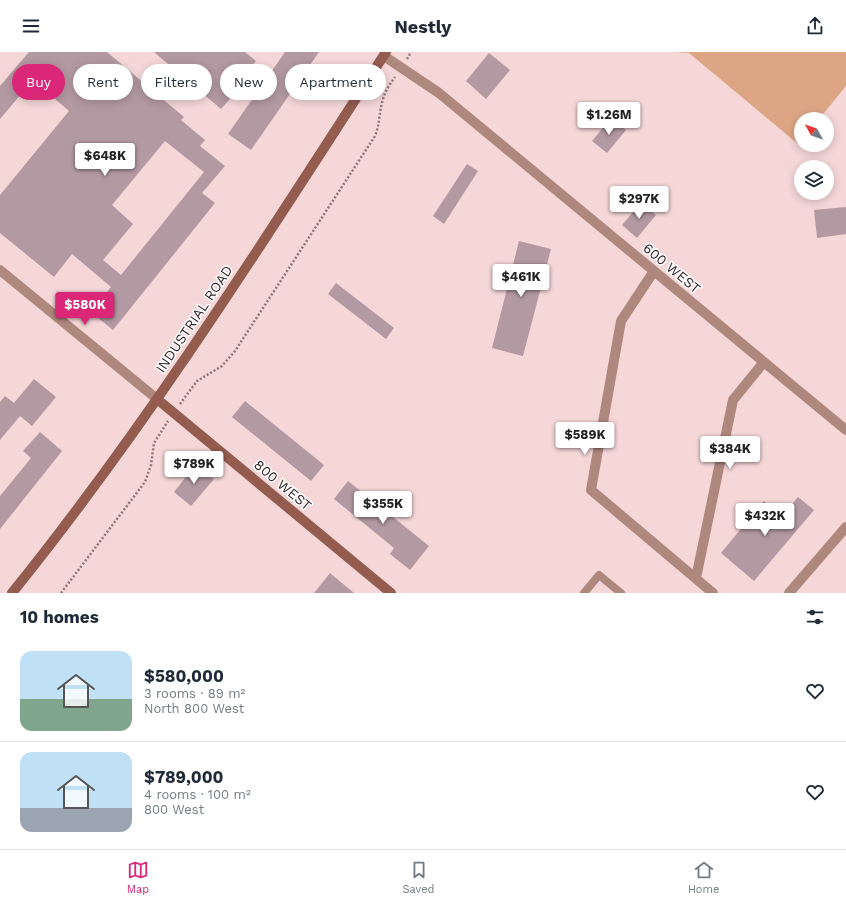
<!DOCTYPE html>
<html lang="en">
<head>
<meta charset="utf-8">
<style>
	body { margin:0; font-family:"Work Sans",sans-serif; background:#f6f6f7; color:#1f2937; height:100vh; display:flex; flex-direction:column; font-size:15px; white-space:nowrap }
	* { box-sizing:border-box; margin:0 }
	p { font-size:13px; color:#747a83 }
	.icon { flex:none; width:22px; height:22px; fill:none; stroke:currentColor; stroke-width:2; stroke-linecap:round; stroke-linejoin:round }
	.map { position:relative; height:541px; overflow:hidden }
	.sheet { display:flex; flex-direction:column; background:#fff; flex:1 }
	.sheet>* { flex:none }
	.hud { position:absolute; left:12px; top:12px; width:400px; height:36px; display:flex; gap:8px }
	.needle { width:26px; rotate:310deg }
	.controls { position:absolute; left:794px; top:60px; display:grid; gap:8px }
	.controls a { display:grid; place-items:center; width:40px; height:40px; border-radius:50%; background:#fff; box-shadow:0 2px 10px #0003; font-size:20px }
	.price { position:absolute; translate:-50% -34px; padding:0 9px; border-radius:4px; background:#fff; color:#222; font-size:13px; line-height:26px; filter:drop-shadow(0 1px 2px #0008) }
	.price::after { content:''; position:absolute; left:50%; top:24px; width:12px; height:9px; margin-left:-6px; background:inherit; clip-path:polygon(0 0,100% 0,50% 100%) }
	.price.active { background:#db2777; color:#fff }
	ul { padding:0; list-style:none }
	li { display:flex; align-items:center; gap:12px; height:100px; padding:0 20px }
	li+li { border-top:1px solid #e0e1e3 }
	li span { display:grid; place-items:center; flex:none; width:112px; height:80px; border-radius:12px; color:#555 }
	li>.icon { margin-inline-start:auto }
	span .icon { width:48px; height:48px; fill:#fffc; stroke-width:1 }
	li b { font-size:17px }
	h2 { display:flex; justify-content:space-between; align-items:center; height:48px; padding:0 20px; font-size:17px }
	.pill { padding:0 14px; border-radius:18px; background:#fff; box-shadow:0 2px 10px #0003; font-size:14px; line-height:36px }
	.pill.active { background:#db2777; color:#fff }
	header { display:flex; justify-content:space-between; align-items:center; height:52px; padding:0 20px; background:#fff; font-size:18px; font-weight:700 }
	.menu { display:flex; justify-content:space-around; align-items:center; height:56px; border-top:1px solid #e0e1e3; background:#fff; font-size:11px; color:#747a83 }
	.menu a { display:grid; justify-items:center; gap:2px }
	.menu .active { color:#db2777 }
	.map>svg:first-child { display:block }
</style>
</head>
<body>
<header><svg class="icon" aria-label="menu" viewBox="0 0 24 24"><path d="M4 6h16M4 12h16M4 18h16"/></svg>Nestly<svg class="icon" aria-label="share" viewBox="0 0 24 24"><path d="M12 15V3M7 8l5-5 5 5M5 13v7h14v-7"/></svg></header>
<div class="map">
<svg width="846" height="541" viewBox="0 0 846 541">
	<rect width="100%" height="100%" fill="#f5d7d8"/>
	<path fill="#dca684" d="M 675,0 L 846,0 L 846,34 L 819,67 L 801,67 L 801,88 L 798,92 L 689,1 Z"/>
	<path fill="#b399a2" fill-rule="evenodd" d="M 29,0 L 107,0 L 184,65 L 181,68 L 205,88 L 200,94 L 225,114 L 202,141 L 215,151 L 113,278 L 91,260 L 111,235 L 72,202 L 54,225 L 0,181 L 0,143 L 69,59 L 33,28 L 0,67 L 0,34 ZM 165,89 L 204,120 L 121,223 L 103,208 L 133,172 L 112,153 Z
		M 154,0 L 245,0 L 256,9 L 233,36 L 237,39 L 221,57 Z
		M 285,0 L 319,0 L 251,98 L 228,82 Z
		M 489,1 L 510,18 L 486,47 L 466,29 Z
		M 611,66 L 626,78 L 607,101 L 592,89 Z
		M 467,112 L 478,119 L 444,172 L 433,164 Z
		M 641,151 L 656,163 L 637,186 L 622,173 Z
		M 846,155 L 846,182 L 817,186 L 814,158 Z
		M 519,189 L 551,197 L 523,304 L 492,296 Z
		M 336,231 L 394,276 L 386,287 L 328,242 Z
		M 34,327 L 56,345 L 32,374 L 20,364 L 0,388 L 0,350 L 5,344 L 14,351 Z
		M 245,349 L 324,413 L 311,429 L 232,365 Z
		M 40,380 L 62,399 L 0,477 L 0,444 L 31,406 L 23,399 Z
		M 196,412 L 214,427 L 191,454 L 174,440 Z
		M 348,429 L 429,494 L 410,518 L 390,502 L 394,496 L 334,447 Z
		M 798,445 L 814,458 L 754,529 L 721,501 L 764,449 L 782,464 Z
		M 330,521 L 354,541 L 314,541 Z"/>
	<g fill="none" stroke-linecap="round" stroke-linejoin="round">
		<path stroke="#8b7778" stroke-width="2.5" stroke-dasharray="2 2" stroke-linecap="butt" d="M 407,7 L 411,0
			M 180,352 L 197,329 L 222,314 L 235,299 L 375,84 C 380,72 379,60 383,47 C 385,39 390,32 395,25
			M 61,541 L 145,430 L 151,413 L 154,391 L 168,369"/>
		<path stroke="#ae877d" stroke-width="8" d="M 584,541 L 599,523 L 621,541"/>
		<path stroke="#ae877d" stroke-width="10" d="M 384,4 L 439,41 L 846,378
			M 0,218 L 157,347
			M 654,219 L 621,269 L 591,438 L 713,541
			M 696,526 L 733,348 L 764,310
			M 789,541 L 846,475"/>
		<path stroke="#935c4f" stroke-width="10" d="M 157,347 L 391,541
			M 12,541 C 150,370 267,184 386,0"/>
	</g>
	<g text-anchor="middle" dominant-baseline="central" stroke-width="3" stroke-linejoin="round" paint-order="stroke">
		<g font-size="14" fill="#312627" stroke="#fff">
			<text transform="translate(672 216) rotate(40)">600 WEST</text>
			<text transform="translate(194 267) rotate(-56)">INDUSTRIAL ROAD</text>
			<text transform="translate(283 433) rotate(40)">800 WEST</text>
		</g>
	</g>
</svg>
<div class="controls">
<a><svg class="needle" viewBox="-14 -14 28 28"><path d="M0-13l5 13h-10z" fill="#e53935"/><path d="M0 13l5-13h-10z" fill="#747a83"/></svg></a>
<a><svg class="icon" aria-label="layers" viewBox="0 0 24 24"><path d="M12 4l9 5-9 5-9-5zM3 14l9 5 9-5"/></svg></a>
</div>
<b class="price" style="left:609px;top:84px">$1.26M</b>
<b class="price" style="left:105px;top:125px">$648K</b>
<b class="price" style="left:639px;top:168px">$297K</b>
<b class="price" style="left:521px;top:246px">$461K</b>
<b class="price active" style="left:85px;top:274px">$580K</b>
<b class="price" style="left:585px;top:404px">$589K</b>
<b class="price" style="left:730px;top:418px">$384K</b>
<b class="price" style="left:194px;top:433px">$789K</b>
<b class="price" style="left:383px;top:473px">$355K</b>
<b class="price" style="left:765px;top:485px">$432K</b>
<div class="hud">
<a class="pill active">Buy</a>
<a class="pill">Rent</a>
<a class="pill">Filters</a>
<a class="pill">New</a>
<a class="pill">Apartment</a>
</div>
</div>
<section class="sheet">
<h2>10 homes<svg class="icon" aria-label="filters" viewBox="0 0 24 24"><path d="M4 7h16M4 17h16"/><circle cx="9" cy="7" r="2"/><circle cx="15" cy="17" r="2"/></svg></h2>
<ul>
<li><span style="background:linear-gradient(#bfe0f5 60%,#7fa58c 0)"><svg class="icon" aria-label="home" viewBox="0 0 24 24"><path d="M3 11l9-7 9 7M6 9v11h12V9"/></svg></span><div><b>$580,000</b><p>3 rooms · 89 m²</p><p>North 800 West</p></div><svg class="icon" aria-label="heart" viewBox="0 0 24 24"><path d="M12 20l-8-8c-3-5 5-10 8-4 3-6 11-1 8 4z"/></svg></li>
<li><span style="background:linear-gradient(#bfe0f5 70%,#9aa5b1 0)"><svg class="icon" aria-label="home" viewBox="0 0 24 24"><path d="M3 11l9-7 9 7M6 9v11h12V9"/></svg></span><div><b>$789,000</b><p>4 rooms · 100 m²</p><p>800 West</p></div><svg class="icon" aria-label="heart" viewBox="0 0 24 24"><path d="M12 20l-8-8c-3-5 5-10 8-4 3-6 11-1 8 4z"/></svg></li>
</ul>
</section>
<nav class="menu">
<a class="active"><svg class="icon" aria-label="map" viewBox="0 0 24 24"><path d="M3 6l6-2 6 2 6-2v14l-6 2-6-2-6 2zM9 4v14M15 6v14"/></svg>Map</a>
<a><svg class="icon" aria-label="saved" viewBox="0 0 24 24"><path d="M7 4h10v16l-5-4-5 4z"/></svg>Saved</a>
<a><svg class="icon" aria-label="home" viewBox="0 0 24 24"><path d="M3 11l9-7 9 7M6 9v11h12V9"/></svg>Home</a>
</nav>
</body>
</html>
